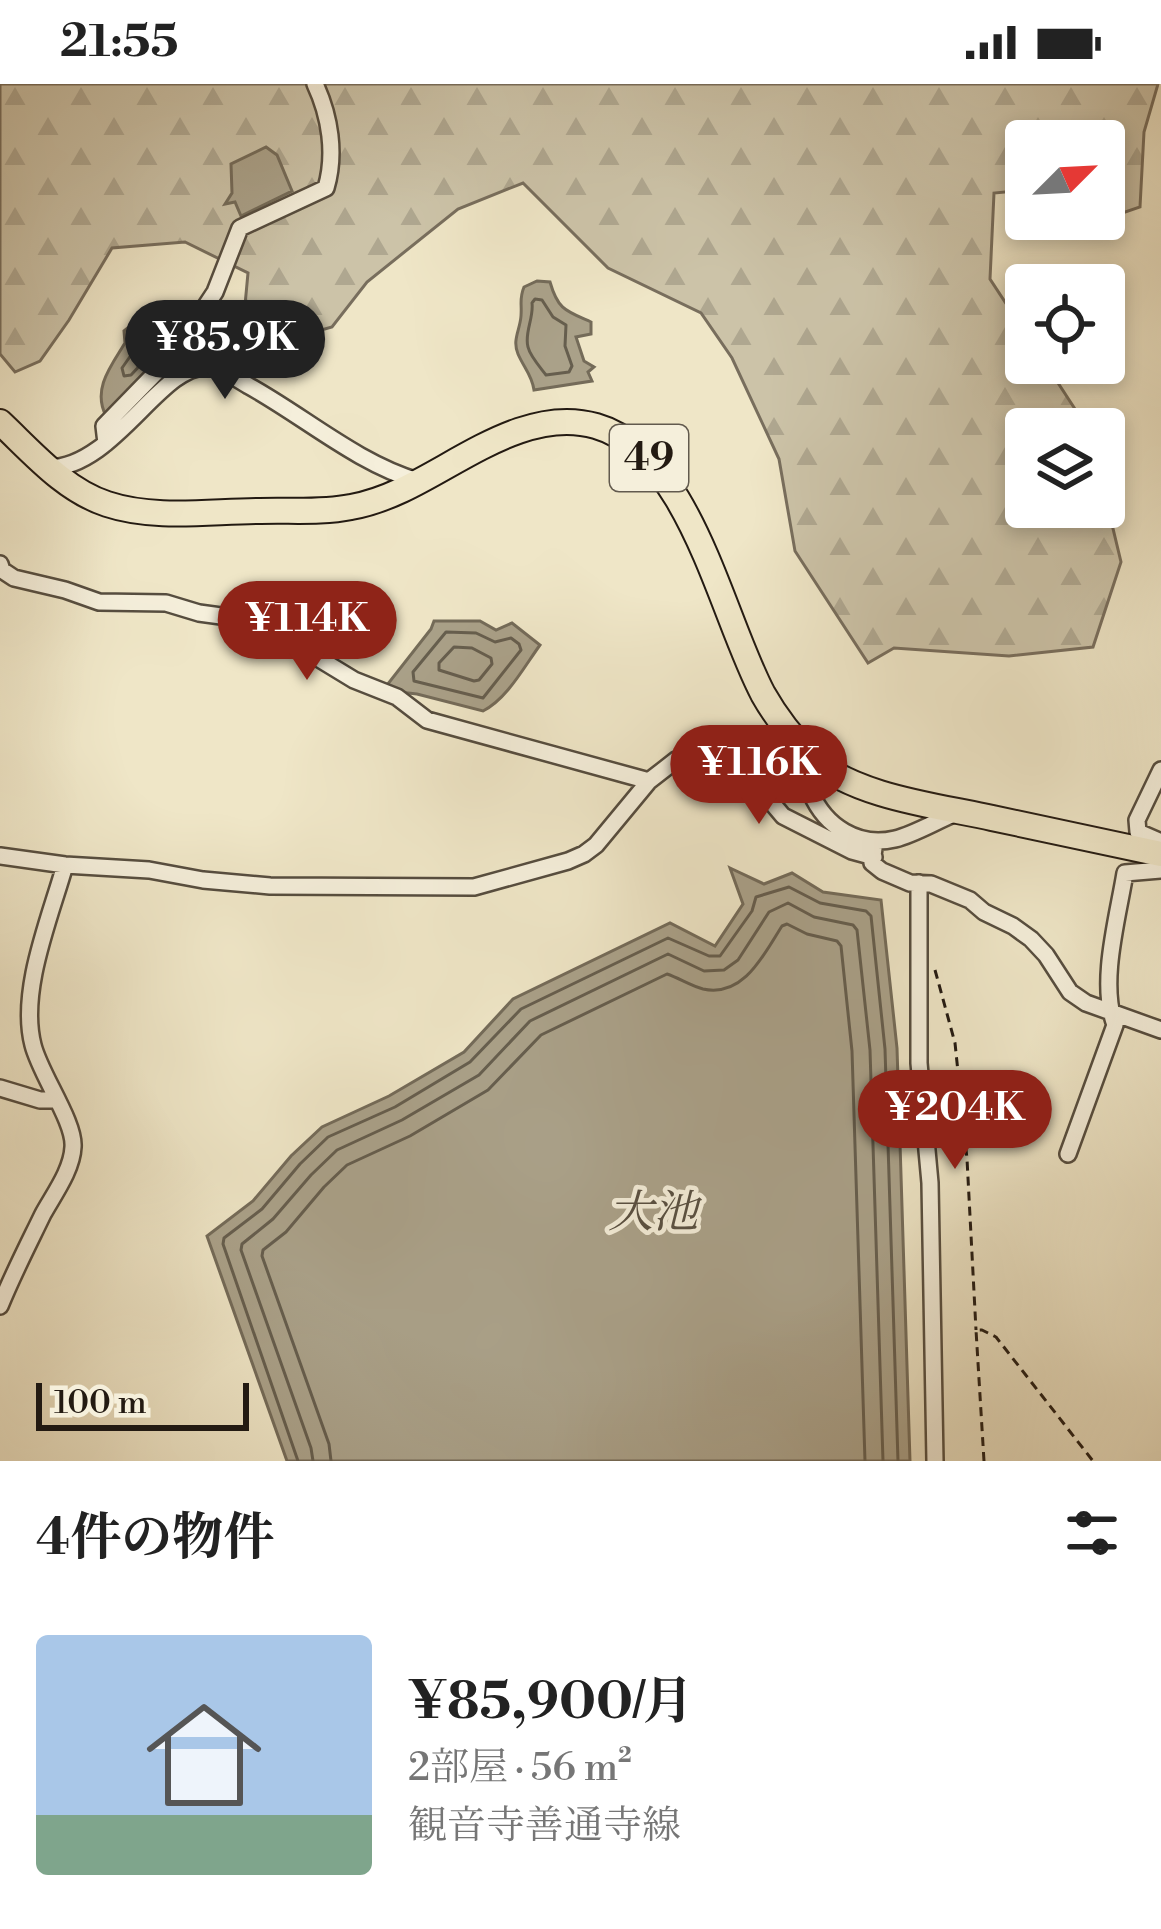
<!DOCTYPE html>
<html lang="ja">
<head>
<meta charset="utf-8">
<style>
	body { margin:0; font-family:"Libre Bodoni","Noto Serif JP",serif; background:#f2f2f2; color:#222; height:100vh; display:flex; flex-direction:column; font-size:45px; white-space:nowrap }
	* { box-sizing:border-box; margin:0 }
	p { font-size:39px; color:#767676 }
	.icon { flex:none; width:66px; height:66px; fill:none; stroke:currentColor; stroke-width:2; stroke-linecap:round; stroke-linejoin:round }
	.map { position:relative; height:1377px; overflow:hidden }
	.panel { display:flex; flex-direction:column; background:#fff; flex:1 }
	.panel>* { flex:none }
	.needle { width:78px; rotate:66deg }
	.fabs { position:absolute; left:1005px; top:36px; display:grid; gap:24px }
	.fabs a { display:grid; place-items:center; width:120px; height:120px; border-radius:12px; background:#fff; box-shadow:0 6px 18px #0003; font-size:60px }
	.scale { position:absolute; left:36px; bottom:30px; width:213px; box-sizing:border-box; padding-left:12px; border:6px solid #231a12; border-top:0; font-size:33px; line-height:42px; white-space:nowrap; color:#231a12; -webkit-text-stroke:9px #f5efdb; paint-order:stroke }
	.price { position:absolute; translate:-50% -102px; padding:0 27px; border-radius:42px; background:#8f2418; color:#fff; font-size:39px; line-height:78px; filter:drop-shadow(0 3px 6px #0008) }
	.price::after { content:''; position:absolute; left:50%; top:72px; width:36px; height:27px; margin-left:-18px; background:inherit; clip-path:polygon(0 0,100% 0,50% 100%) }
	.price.current { background:#222; color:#fff }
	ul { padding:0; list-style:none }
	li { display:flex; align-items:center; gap:36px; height:300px; padding:0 36px }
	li+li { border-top:3px solid #e0e0e0 }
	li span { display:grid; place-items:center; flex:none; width:336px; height:240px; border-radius:12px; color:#555 }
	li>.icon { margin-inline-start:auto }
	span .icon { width:144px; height:144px; fill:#fffc; stroke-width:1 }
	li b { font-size:51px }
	h2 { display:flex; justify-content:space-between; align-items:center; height:144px; padding:0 36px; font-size:51px }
	.status { display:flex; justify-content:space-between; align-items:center; height:84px; padding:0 60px; background:#fff; direction:ltr }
	.status svg { height:33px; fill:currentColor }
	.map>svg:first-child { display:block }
</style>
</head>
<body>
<div class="status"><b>21:55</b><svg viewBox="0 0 49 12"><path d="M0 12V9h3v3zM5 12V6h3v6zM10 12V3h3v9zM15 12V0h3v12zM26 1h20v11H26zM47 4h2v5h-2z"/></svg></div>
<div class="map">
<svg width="1161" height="1377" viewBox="0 0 1161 1377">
	<defs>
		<pattern id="forest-firs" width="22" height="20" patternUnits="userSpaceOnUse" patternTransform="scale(3)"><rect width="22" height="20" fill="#ccc3a8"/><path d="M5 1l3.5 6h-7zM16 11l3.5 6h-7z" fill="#afa790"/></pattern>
	</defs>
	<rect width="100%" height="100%" fill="#efe6c7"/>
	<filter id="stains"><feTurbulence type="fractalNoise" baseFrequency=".00167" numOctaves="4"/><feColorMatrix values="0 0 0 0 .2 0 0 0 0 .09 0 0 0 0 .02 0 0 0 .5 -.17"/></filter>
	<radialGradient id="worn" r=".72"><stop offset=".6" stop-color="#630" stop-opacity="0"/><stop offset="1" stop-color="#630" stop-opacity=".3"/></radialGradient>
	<path fill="url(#forest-firs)" stroke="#786e5d" stroke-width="3" d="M 0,0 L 1158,0 L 1144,48 L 1140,123 L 1096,138 L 1091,135 L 1104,135 L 1104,57 L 1026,57 L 1026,106 L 994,109 L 990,195 L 1026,250 L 1026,279 L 1045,279 L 1088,345 L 1026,345 L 1026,423 L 1104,423 L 1104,407 L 1121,478 L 1093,563 L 1009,572 L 894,564 L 868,579 L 795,467 L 779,375 L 732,274 L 701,229 L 608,184 L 523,99 L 458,125 L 367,198 L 332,243 L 286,256 L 245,221 L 248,189 L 185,158 L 112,164 L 69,236 L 40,277 L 15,288 L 0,270 Z"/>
	<path fill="#aaa189" stroke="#746b59" stroke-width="3" d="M 266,63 L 277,71 L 292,107 L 241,132 L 235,118 L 225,120 L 232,109 L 231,80 Z
		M 537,197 L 550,198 C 558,226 566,227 591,238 L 591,250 L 576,253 L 584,277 L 594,283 L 588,288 L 592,297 L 534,306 C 532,291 524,284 518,270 C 512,256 520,246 521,232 C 522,219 519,215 524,203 Z
		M 140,234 L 152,234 L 178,255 L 166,272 L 106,332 C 92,305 111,282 125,259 L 124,247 Z
		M 434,537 L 480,537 L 496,546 L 512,539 L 540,561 C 524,583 507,615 483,627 L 417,610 L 399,608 L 387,601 L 431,545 Z
		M 730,784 L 764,800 L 792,789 L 823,808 L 881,816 L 897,964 L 910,1377 L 287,1377 L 207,1152 L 253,1117 L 291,1072 L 322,1043 L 389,1012 L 464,968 L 513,915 L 670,839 L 715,862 L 743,820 Z"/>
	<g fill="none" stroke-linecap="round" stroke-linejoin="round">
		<path stroke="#665e4e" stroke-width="3" d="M 535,215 L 542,216 L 553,233 L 566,241 L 565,262 L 572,282 L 569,288 L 546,291 C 540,283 530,272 528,263 C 524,249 534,234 532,219 Z
			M 143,246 C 151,246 160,253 159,261 L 131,291 L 124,292 L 122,284 L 136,264 L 138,251 Z
			M 446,548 L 476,549 L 495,558 L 511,554 L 519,560 L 521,566 L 483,614 L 414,597 L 413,588 Z
			M 454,563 L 472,564 L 491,574 L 492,580 L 479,596 L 474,597 L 439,586 L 439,579 Z
			M 298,1377 L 223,1160 L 224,1154 L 262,1125 L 300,1080 L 328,1053 L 395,1023 L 470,978 L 521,925 L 668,854 L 709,872 L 720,872 L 752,827 L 756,813 L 789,803 L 820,819 L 866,827 L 871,832 L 885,965 L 898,1377
			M 313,1377 L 311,1364 L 241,1166 L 242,1160 L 273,1135 L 311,1091 L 337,1066 L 402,1036 L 479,991 L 530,937 L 668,870 L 704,887 L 724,886 L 738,876 L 769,828 L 788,819 L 814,833 L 853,841 L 857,846 L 870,966 L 883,1377
			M 331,1377 L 329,1360 L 262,1172 L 263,1166 L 286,1148 L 324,1103 L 347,1081 L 410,1052 L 488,1006 L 541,951 L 667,890 C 679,894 691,902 703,905 C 744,914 764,870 782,842 L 787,840 L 807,850 L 837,857 L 841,862 L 852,967 L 865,1377"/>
		<g stroke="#564d3f" stroke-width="20">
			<path id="minor" d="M 106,359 L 104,342 L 174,270 L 215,208 L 240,144 L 326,104 C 336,70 330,32 315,0
				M 49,384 C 115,383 161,279 208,283 C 222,284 237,295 249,302 C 305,333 357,379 418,397
				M 0,480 L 2,486 L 14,494 L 65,506 L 99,518 L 166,519 L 199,529 L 243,535 L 285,554 L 354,596 L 397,613 L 427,636 L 649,697
				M 804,664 C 799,681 805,693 811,709 C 825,742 858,764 895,755 C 915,750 936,737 956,729
				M 1161,686 L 1137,736 L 1138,748 L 1161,758
				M 875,757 L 872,779 L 882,787 L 910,799 L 931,800 L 970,816 L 984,828 L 1013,842 L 1031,855 L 1046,871 L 1070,908 L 1086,919 L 1161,946
				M 0,772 L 65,781 L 149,786 L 203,796 L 270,802 L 474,803 L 568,777 L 584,770 L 596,761 L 649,697 L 676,676 L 688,671 L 724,671 L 735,675 L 783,732 L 852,767 L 874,773
				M 919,799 L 919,979 L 930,1099 L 935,1377
				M 0,1004 L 40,1016 L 55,1016
				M 1068,1070 L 1115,941 C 1099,898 1118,833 1125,789 L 1161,786
				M 0,1222 C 13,1190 28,1161 43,1130 C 54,1110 72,1086 73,1063 C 75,1038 40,990 33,961 C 19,907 50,834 65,781"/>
		</g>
		<g stroke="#231a12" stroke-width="28">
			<path id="primary" d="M 0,338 C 32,368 64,406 107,420 C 155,436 211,427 260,427 C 290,426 322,429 351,423 C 368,420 387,413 402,406 C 460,379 528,322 596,342 C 690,369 721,531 763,610 C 776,633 795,657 813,675 C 856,713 938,722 992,734 C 1049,746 1105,758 1161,770"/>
		</g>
		<path stroke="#231a12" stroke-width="3" stroke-dasharray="9 6" stroke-linecap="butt" d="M 935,886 L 955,959 L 967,1075 L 976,1246
			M 984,1377 L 976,1246 L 982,1246 L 996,1253 L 1093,1377"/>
		<use href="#minor" stroke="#f5efdb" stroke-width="15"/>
		<use href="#primary" stroke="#efe6c7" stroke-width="24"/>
	</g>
	<g text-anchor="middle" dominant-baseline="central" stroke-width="9" stroke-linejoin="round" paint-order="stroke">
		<rect fill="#f5efdb" stroke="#625a4e" stroke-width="3" x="610" y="341" width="78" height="66" rx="9"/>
		<g font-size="39" font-weight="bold" fill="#231a12">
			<text x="649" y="374">49</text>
		</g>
		<g font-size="45" font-style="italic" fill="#595042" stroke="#f5efdb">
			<text x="653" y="1129">大池</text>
		</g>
	</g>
	<rect width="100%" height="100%" filter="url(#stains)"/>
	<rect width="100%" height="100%" fill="url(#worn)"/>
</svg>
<div class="fabs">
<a><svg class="needle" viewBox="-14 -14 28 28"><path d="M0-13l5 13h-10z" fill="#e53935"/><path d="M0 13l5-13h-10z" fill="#767676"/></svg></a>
<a><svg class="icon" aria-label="locate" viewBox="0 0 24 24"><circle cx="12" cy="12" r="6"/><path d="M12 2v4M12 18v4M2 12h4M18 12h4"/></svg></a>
<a><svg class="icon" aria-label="layers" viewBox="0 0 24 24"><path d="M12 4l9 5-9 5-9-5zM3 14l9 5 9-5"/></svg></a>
</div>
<div class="scale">100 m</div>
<b class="price current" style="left:225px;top:318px">¥85.9K</b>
<b class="price" style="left:307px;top:599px">¥114K</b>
<b class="price" style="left:759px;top:743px">¥116K</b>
<b class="price" style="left:955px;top:1088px">¥204K</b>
</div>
<section class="panel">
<h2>4件の物件<svg class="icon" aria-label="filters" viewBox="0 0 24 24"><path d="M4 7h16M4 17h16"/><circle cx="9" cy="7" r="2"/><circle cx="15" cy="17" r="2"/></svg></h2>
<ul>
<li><span style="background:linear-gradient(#a9c7e8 75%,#7fa58c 0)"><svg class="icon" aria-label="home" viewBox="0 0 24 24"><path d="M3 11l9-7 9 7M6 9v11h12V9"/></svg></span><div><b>¥85,900/月</b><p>2部屋 · 56 m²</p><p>観音寺善通寺線</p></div></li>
</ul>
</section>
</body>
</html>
